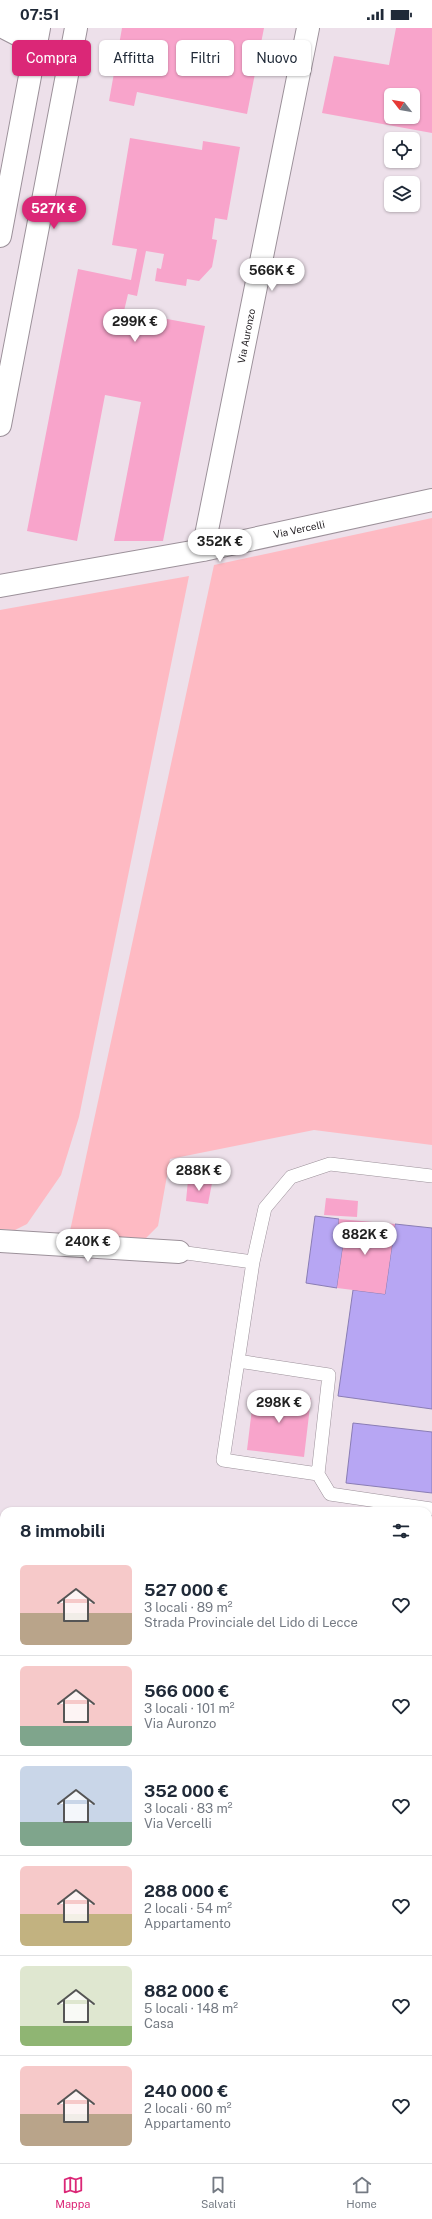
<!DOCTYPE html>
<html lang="it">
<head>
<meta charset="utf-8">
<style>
	body { margin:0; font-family:"Public Sans",sans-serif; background:#f2f2f3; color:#1f2937; height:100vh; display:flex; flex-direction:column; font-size:15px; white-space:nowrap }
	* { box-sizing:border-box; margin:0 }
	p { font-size:13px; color:#747a83 }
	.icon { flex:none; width:22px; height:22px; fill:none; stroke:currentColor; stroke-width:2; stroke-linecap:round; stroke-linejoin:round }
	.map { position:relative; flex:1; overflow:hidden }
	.details { position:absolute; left:0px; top:1479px; width:432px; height:656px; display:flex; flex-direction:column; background:#fff; border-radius:12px 12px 0 0; box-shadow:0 1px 3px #0004 }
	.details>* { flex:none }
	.guide { position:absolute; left:12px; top:12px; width:408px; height:36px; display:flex; gap:8px }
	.needle { width:26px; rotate:301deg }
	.controls { position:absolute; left:384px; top:60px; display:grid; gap:8px }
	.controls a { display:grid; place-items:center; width:36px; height:36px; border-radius:6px; background:#fff; box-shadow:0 1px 3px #0004; font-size:20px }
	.price { position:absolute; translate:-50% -34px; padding:0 9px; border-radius:14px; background:#fff; color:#222; font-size:13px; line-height:26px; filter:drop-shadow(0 1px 2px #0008) }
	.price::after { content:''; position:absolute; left:50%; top:24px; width:12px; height:9px; margin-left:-6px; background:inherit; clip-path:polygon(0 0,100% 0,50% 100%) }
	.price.active { background:#db2777; color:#fff }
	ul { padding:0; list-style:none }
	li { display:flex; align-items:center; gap:12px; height:100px; padding:0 20px }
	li+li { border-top:1px solid #e0e1e3 }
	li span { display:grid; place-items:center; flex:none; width:112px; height:80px; border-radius:6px; color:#555 }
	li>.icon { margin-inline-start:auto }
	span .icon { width:48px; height:48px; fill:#fffc; stroke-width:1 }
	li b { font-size:17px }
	h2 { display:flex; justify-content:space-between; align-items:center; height:48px; padding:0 20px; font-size:17px }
	.pill { padding:0 14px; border-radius:6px; background:#fff; box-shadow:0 1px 3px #0004; font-size:14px; line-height:36px }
	.pill.active { background:#db2777; color:#fff }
	.status { display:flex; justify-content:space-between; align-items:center; height:28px; padding:0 20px; background:#fff; direction:ltr }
	.status svg { height:11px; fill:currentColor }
	.dock { display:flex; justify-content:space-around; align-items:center; height:56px; border-top:1px solid #e0e1e3; background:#fff; font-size:11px; color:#747a83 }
	.dock a { display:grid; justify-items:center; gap:2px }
	.dock .active { color:#db2777 }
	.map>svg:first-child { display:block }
</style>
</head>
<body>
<div class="status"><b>07:51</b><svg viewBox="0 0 49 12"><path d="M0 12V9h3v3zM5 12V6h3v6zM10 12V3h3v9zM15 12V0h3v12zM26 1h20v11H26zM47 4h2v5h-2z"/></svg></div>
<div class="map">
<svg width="432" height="2135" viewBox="0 0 432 2135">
	<rect width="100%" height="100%" fill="#ede0ea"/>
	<path fill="#febac3" d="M 432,490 L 432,1117 L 314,1102 L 170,1131 L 158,1198 L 143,1213 L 70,1203 L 214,537 Z
		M 189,548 L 79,1089 L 61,1147 L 27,1196 L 15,1202 L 0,1201 L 0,582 Z"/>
	<path fill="#b7a6f3" stroke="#8a7db4" d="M 315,1188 L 339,1191 L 338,1204 L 345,1205 L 337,1260 L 306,1255 Z
		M 395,1196 L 432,1200 L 432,1381 L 338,1368 L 353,1262 L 385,1266 Z
		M 353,1395 L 432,1404 L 432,1465 L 346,1455 Z
		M 432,1581 L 432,1704 L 428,1701 L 428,1585 Z
		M 428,1749 L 432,1750 L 432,1906 L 428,1907 Z
		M 428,2000 L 432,2004 L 432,2100 L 428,2105 Z
		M 93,2131 L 232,2131 L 231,2135 L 92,2135 Z"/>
	<path fill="#f8a4cb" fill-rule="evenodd" d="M 122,0 L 264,0 L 247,86 L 137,64 L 134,78 L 109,73 Z
		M 396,0 L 432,0 L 432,105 L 322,85 L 334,28 L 389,37 ZM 391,67 L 413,67 L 413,89 L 391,89 Z
		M 130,110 L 202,122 L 203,113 L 240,119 L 227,192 L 215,190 L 212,211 L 217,212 L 212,239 L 199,253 L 187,251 L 186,258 L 155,253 L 157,240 L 161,241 L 164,226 L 146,223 L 137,268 L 128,266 L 124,283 L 205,298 L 163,513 L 114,513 L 141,374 L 105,367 L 77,513 L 27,503 L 78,241 L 131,252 L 137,221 L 112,217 Z
		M 188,1152 L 212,1155 L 208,1176 L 186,1173 Z
		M 326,1170 L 358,1173 L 357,1189 L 324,1187 Z
		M 339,1191 L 395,1196 L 385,1266 L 337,1260 L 345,1205 L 338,1204 Z
		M 254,1364 L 311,1370 L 304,1429 L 247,1422 Z"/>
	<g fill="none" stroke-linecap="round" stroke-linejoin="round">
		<g stroke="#9c919a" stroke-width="14">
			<path id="lane" d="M 432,1148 L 330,1136 L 291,1149 L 265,1180 L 253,1234 L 223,1432 L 318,1446 L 330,1466 L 432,1481
				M 179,1224 L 253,1234
				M 238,1333 L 329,1347 L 318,1446
				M 428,1532 L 432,1532
				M 428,1968 L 432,1971
				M 331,2131 L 337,2135
				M 51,2135 L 52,2131
				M 266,2135 L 267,2131"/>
		</g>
		<g stroke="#9c919a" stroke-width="24">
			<path id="street" d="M 5,0 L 36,16
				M 203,522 L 308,0
				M 0,558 L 203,522 L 432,472
				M 0,1213 L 179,1224"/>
		</g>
		<g stroke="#9c919a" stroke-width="24">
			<path id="secondary" d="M 0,208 L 39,0
				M 0,397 L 76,0"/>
		</g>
		<use href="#lane" stroke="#fff" stroke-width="13"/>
		<use href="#street" stroke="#fff" stroke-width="22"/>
		<use href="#secondary" stroke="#fff" stroke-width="22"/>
	</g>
	<g text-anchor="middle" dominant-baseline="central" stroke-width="4" stroke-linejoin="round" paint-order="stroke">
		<g font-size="10" fill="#211d21" stroke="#fff">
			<text transform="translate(246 308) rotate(-79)">Via Auronzo</text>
			<text transform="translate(299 501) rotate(-12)">Via Vercelli</text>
		</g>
	</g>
</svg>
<div class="controls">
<a><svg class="needle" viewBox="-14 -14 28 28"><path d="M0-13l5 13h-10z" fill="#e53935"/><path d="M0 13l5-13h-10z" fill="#747a83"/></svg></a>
<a><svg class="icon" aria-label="locate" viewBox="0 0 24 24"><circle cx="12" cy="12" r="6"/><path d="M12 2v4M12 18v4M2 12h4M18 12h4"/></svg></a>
<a><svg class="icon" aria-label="layers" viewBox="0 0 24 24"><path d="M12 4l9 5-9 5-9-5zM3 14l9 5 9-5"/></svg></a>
</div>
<b class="price active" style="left:54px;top:202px">527K €</b>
<b class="price" style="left:272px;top:264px">566K €</b>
<b class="price" style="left:135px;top:315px">299K €</b>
<b class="price" style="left:220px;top:535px">352K €</b>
<b class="price" style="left:199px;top:1164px">288K €</b>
<b class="price" style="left:365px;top:1228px">882K €</b>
<b class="price" style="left:88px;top:1235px">240K €</b>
<b class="price" style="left:279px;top:1396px">298K €</b>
<div class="guide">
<a class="pill active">Compra</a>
<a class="pill">Affitta</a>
<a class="pill">Filtri</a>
<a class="pill">Nuovo</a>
</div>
<section class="details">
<h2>8 immobili<svg class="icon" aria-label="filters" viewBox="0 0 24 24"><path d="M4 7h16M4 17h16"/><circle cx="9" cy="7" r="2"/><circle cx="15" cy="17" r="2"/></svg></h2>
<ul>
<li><span style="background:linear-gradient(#f6c9c9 60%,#b9a48a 0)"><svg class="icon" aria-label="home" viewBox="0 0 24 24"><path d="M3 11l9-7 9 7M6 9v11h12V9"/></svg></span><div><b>527 000 €</b><p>3 locali · 89 m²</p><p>Strada Provinciale del Lido di Lecce</p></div><svg class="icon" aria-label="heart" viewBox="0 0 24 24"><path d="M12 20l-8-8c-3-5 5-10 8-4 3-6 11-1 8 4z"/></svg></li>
<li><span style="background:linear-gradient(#f6c9c9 75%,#7fa58c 0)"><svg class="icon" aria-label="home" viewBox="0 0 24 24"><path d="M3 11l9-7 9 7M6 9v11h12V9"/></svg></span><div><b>566 000 €</b><p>3 locali · 101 m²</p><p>Via Auronzo</p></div><svg class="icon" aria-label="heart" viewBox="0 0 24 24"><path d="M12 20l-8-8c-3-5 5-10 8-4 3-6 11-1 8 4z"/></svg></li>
<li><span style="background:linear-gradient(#c9d6e8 70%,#7fa58c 0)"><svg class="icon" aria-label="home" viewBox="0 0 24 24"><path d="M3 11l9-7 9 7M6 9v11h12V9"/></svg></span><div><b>352 000 €</b><p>3 locali · 83 m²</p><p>Via Vercelli</p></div><svg class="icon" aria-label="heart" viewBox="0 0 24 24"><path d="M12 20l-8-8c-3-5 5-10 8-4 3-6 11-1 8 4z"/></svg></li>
<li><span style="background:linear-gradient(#f6c9c9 60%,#c2b280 0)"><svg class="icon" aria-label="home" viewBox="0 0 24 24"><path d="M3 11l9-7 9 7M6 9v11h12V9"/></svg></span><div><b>288 000 €</b><p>2 locali · 54 m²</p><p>Appartamento</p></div><svg class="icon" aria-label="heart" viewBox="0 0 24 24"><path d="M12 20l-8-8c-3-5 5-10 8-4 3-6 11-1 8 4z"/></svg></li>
<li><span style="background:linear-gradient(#dfe7d0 75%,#8fb573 0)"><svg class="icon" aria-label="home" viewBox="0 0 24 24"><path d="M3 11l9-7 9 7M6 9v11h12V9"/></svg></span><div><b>882 000 €</b><p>5 locali · 148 m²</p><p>Casa</p></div><svg class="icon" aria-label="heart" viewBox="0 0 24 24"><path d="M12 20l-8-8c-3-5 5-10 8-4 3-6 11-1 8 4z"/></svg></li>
<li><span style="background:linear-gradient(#f6c9c9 60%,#b9a48a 0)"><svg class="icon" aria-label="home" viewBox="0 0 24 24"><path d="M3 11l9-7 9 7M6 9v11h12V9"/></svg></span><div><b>240 000 €</b><p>2 locali · 60 m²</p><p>Appartamento</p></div><svg class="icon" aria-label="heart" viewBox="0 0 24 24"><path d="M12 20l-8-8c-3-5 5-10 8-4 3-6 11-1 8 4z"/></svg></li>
</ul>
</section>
</div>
<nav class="dock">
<a class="active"><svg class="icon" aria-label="map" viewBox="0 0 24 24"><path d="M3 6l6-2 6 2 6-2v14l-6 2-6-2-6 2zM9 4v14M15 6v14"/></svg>Mappa</a>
<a><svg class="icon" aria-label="saved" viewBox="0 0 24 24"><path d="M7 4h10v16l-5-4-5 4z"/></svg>Salvati</a>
<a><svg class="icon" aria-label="home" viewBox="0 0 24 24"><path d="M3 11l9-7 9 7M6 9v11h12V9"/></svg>Home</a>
</nav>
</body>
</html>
